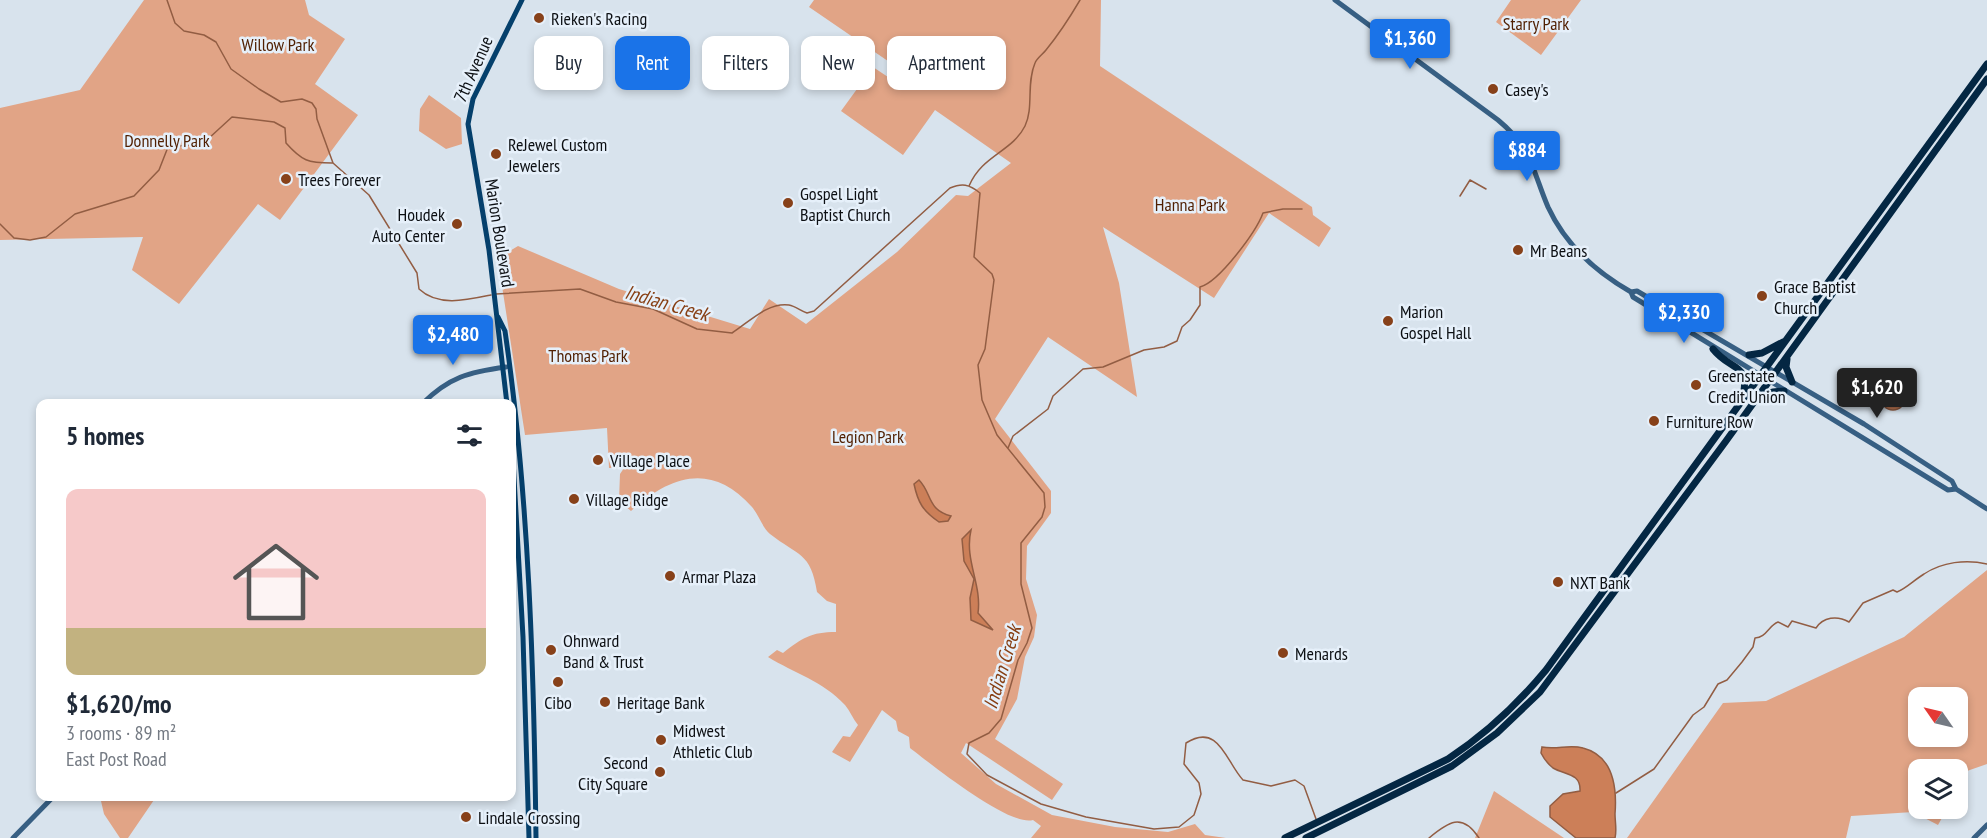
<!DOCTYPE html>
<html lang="en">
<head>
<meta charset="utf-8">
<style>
	body { margin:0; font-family:"PT Sans Narrow",sans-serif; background:#f2f2f3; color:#1f2937; height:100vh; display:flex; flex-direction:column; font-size:22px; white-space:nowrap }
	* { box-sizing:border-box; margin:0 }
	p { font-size:20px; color:#747a83 }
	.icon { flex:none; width:33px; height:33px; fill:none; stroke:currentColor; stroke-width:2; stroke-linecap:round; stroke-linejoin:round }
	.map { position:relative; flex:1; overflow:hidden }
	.drawer { position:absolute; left:36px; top:399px; width:480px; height:402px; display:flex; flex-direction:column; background:#fff; border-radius:12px; box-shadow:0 3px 9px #0003 }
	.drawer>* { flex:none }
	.banner { position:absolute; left:534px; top:36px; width:570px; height:54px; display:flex; gap:12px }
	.needle { width:39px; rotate:304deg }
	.controls { position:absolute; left:1908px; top:687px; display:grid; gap:12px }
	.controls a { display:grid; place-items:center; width:60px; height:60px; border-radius:12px; background:#fff; box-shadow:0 3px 9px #0003; font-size:30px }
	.price { position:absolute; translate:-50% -51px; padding:0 14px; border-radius:6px; background:#1a73e8; color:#fff; font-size:20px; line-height:39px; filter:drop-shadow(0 2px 3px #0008) }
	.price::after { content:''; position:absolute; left:50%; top:36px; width:18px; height:14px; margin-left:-9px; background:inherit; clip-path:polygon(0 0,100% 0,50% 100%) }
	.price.active { background:#222; color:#fff }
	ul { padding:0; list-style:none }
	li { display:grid; align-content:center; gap:12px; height:318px; padding:0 30px }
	li span { display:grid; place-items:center; height:186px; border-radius:12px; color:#555 }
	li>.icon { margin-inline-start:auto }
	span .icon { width:108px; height:108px; fill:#fffc; stroke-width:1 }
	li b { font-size:26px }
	h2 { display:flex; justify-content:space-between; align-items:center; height:72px; padding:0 30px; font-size:26px }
	.tag { padding:0 21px; border-radius:12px; background:#fff; box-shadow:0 3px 9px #0003; font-size:21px; line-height:54px }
	.tag.active { background:#1a73e8; color:#fff }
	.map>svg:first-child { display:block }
</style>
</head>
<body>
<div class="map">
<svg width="1987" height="838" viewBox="0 0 1987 838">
	<rect width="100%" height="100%" fill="#d8e3ed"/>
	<path fill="#e1a486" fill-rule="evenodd" d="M 144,0 L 305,0 L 309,15 L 345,39 L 315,84 L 358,115 L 280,220 L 258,204 L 179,304 L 132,270 L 143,237 L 0,240 L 0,108 L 80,90 Z
		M 814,0 L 1101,0 L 1100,66 L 1312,207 L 1313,215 L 1331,228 L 1319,247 L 1269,213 L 1214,298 L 1103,227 L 1119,283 L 1137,397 L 1048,337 L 995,419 L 1051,491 L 1051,513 L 1027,546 L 1026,579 L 1037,615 L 1034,637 L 1025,657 L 1017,699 L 995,739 L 1063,784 L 1052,800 L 966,743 L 961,753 L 996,784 L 1052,815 L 1115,827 L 1168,832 L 1195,824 L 1205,835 L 1226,838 L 1031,838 L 1041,826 L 1033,820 C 1009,827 931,764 910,748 L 909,737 L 898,731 L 896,721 L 882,710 L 850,762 L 832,752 L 843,736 L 850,737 L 858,725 C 853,719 850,711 845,705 C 823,681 794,673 768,657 L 777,650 L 783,653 C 802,638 811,632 836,632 L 836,604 L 827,601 L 817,592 C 811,552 798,556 770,534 C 762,527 759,515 752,507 C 712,462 671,475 631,511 L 619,501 L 620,474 L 624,468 L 609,468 L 607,428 L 525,435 L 500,273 L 501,256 L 518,246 L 619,289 L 750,329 L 769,299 L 806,324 L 897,252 L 956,195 L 968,196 L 1011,163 L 935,110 L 903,155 L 841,111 L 873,67 L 894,81 L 901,70 L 809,7 Z
		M 1511,0 L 1581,0 L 1541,55 L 1496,22 Z
		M 429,95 L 461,118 L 462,144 L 446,149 L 419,131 L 420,109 Z
		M 1987,570 L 1987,764 L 1967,771 L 1958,789 L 1958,770 L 1918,770 L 1918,808 L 1947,809 L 1938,825 L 1913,812 L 1851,816 L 1846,838 L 1627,838 L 1723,703 L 1766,701 L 1904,637 ZM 1918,698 L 1958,698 L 1958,736 L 1918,736 Z
		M 1494,791 L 1564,838 L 1475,838 Z
		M 104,797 L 104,796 L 156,797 L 128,838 L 120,838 L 104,814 L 101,801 Z"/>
	<path fill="#cc7f58" stroke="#925d43" stroke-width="1.5" d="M1881 398a12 12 0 1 1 24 0a12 12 0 1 1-24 0Z
		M 919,480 C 932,493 927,510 951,516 L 948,521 L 939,522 C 923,511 918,503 914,484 Z
		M 971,530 C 964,560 982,584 978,613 L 993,630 L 971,620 L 970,598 L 974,579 L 964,561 L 962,539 Z
		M 1542,747 C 1557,750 1569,744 1583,748 C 1614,756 1617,788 1615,814 C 1615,822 1617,830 1615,838 L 1576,838 L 1550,817 L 1550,806 L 1563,794 L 1580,791 C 1581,773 1565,775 1553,768 C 1548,764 1544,759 1541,753 Z"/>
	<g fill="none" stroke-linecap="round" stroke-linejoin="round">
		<path stroke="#925d43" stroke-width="1.5" d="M 167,0 L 175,23 L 184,31 L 204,35 L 216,42 L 231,69 L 259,89 L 281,102 L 302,99 L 312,103 L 316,109 L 317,119 L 333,163 L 369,195 L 417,273 L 419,289 C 438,307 467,300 491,295
			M 969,186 C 982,155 1012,152 1025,126 C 1034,107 1026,84 1035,63 C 1037,58 1043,54 1046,50 C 1059,34 1070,17 1080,0
			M 1460,196 L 1470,180 L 1486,189
			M 0,224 L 14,238 L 30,240 L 46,237 L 75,214 L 134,196 L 159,170 L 168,147 L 188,145 L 208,139 L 232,117 L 274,122 L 285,128 L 286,143 C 302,161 308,163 332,163
			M 496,294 L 580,289 L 616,302 L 653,309 L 697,329 L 732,333 C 749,322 768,302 789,305 C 795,306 801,311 807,313 L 814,311 L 950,188 C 962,183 969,184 980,193 L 974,257 L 992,274 L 994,280 L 985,349 L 978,365 L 982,400 L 997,435 L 1044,493 L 1045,507 L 1042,517 L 1021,543 L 1021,584 L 1032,628 L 1027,643 L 1018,660 L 1001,719 L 989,733 L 969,743 L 967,754 L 987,775 L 1041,804 L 1086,817 L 1154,829 L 1179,827 L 1194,815 L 1201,794 L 1199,783 L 1184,764 L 1186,743 C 1219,722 1226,762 1243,780 L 1271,786 L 1295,780 L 1304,786 L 1316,819
			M 1008,448 L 1013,436 L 1048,409 L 1053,396 L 1083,369 L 1103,367 L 1144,350 L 1164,347 L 1177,341 L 1182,327 L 1190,320 L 1200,305 L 1200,287 C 1219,282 1256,232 1263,213 L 1283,209 L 1302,209
			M 1616,793 L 1654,769 L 1693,715 L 1704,707 L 1718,684 L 1727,680 L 1742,662 L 1753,647 L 1755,638 C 1766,638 1769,625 1778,622 L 1788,627 L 1792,621 L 1816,628 C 1823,617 1837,615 1849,622 L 1863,603 L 1893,590 L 1897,592 C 1907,588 1914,580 1924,574 C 1942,562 1966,559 1987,564
			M 1429,838 C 1448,822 1462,812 1479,838"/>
		<path stroke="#375f83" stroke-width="5" d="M 1335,0 L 1498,120 C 1532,148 1532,169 1548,207 C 1565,244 1596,272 1631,292 L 1633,297 L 1948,490 L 1956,489
			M 1631,292 L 1637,291 L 1864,424 L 1952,481 L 1956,489 L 1987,509
			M 422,404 C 449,377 469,372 506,367
			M 13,838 L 54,796
			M 1974,838 L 1987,825"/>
		<path stroke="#05406c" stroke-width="5" d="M 498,317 L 505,331 C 529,496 534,672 536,838
			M 507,404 L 489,250 L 468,124 L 473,99 L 522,0
			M 512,442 L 523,637 L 529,838"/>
		<path stroke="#042743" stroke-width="7" d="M 1713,349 C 1731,372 1752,362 1742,400
			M 1749,355 L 1762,353 L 1783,342
			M 1787,359 L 1786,367 L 1792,382
			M 1758,399 L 1773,392 L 1784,391
			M 1285,838 L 1448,759 C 1486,734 1517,705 1546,670 L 1987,64
			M 1306,838 L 1452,766 L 1497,733 L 1540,692 L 1726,441 L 1987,79"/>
	</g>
	<g fill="#87411a" stroke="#e6f0fa" stroke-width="2">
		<circle cx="539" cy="18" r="6"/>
		<circle cx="1493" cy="89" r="6"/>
		<circle cx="496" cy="154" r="6"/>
		<circle cx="286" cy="179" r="6"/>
		<circle cx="788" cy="203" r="6"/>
		<circle cx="457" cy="224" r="6"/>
		<circle cx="1518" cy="250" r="6"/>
		<circle cx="1762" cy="296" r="6"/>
		<circle cx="1388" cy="321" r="6"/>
		<circle cx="1696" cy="385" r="6"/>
		<circle cx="1654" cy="421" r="6"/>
		<circle cx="598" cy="460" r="6"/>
		<circle cx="574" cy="499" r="6"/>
		<circle cx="670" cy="576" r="6"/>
		<circle cx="1558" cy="582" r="6"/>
		<circle cx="551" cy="650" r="6"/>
		<circle cx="1283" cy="653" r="6"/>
		<circle cx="558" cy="682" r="6"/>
		<circle cx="605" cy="702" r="6"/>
		<circle cx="661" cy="740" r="6"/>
		<circle cx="660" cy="772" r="6"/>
		<circle cx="466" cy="817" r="6"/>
	</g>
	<g text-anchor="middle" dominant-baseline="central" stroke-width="5" stroke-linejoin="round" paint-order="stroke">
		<g font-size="18" fill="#0c0f13" stroke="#e6f0fa" text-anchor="start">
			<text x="551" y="18">Rieken's Racing</text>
			<text x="1505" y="89">Casey's</text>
			<text x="508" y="144">ReJewel Custom<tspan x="508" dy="21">Jewelers</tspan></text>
			<text x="298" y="179">Trees Forever</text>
			<text x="800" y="193">Gospel Light<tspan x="800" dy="21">Baptist Church</tspan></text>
			<text x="445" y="214" text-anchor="end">Houdek<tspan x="445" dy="21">Auto Center</tspan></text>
			<text x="1530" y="250">Mr Beans</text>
			<text x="1774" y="286">Grace Baptist<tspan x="1774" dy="21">Church</tspan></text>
			<text x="1400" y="311">Marion<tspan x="1400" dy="21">Gospel Hall</tspan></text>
			<text x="1708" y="375">Greenstate<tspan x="1708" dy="21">Credit Union</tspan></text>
			<text x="1666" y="421">Furniture Row</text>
			<text x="610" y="460">Village Place</text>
			<text x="586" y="499">Village Ridge</text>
			<text x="682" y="576">Armar Plaza</text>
			<text x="1570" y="582">NXT Bank</text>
			<text x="563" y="640">Ohnward<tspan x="563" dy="21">Band &amp; Trust</tspan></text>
			<text x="1295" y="653">Menards</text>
			<text x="558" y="702" text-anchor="middle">Cibo</text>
			<text x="617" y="702">Heritage Bank</text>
			<text x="673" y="730">Midwest<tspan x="673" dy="21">Athletic Club</tspan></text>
			<text x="648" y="762" text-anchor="end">Second<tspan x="648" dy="21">City Square</tspan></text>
			<text x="478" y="817">Lindale Crossing</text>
		</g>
		<g font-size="18" fill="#501f01" stroke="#e6f0fa">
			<text x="1536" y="23">Starry Park</text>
			<text x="278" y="44">Willow Park</text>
			<text x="167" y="140">Donnelly Park</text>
			<text x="1190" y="204">Hanna Park</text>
			<text x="588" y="355">Thomas Park</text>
			<text x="868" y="436">Legion Park</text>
		</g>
		<g font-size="18" fill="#0c0f13" stroke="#e6f0fa">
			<text transform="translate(473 69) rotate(-66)">7th Avenue</text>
			<text transform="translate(500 233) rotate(81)">Marion Boulevard</text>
		</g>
		<g font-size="20" font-style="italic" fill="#873f14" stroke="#e6f0fa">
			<text transform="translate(667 303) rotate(16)">Indian Creek</text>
			<text transform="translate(1002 667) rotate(-73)">Indian Creek</text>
		</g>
	</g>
</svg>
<div class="controls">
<a><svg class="needle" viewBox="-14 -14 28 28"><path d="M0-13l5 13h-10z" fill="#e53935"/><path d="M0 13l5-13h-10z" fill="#747a83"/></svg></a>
<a><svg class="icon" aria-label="layers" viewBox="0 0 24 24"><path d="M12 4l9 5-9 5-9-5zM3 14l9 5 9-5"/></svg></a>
</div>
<b class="price" style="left:1410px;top:70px">$1,360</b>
<b class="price" style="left:1527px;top:182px">$884</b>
<b class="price" style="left:1684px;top:344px">$2,330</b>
<b class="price" style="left:453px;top:366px">$2,480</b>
<b class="price active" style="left:1877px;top:419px">$1,620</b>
<div class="banner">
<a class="tag">Buy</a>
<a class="tag active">Rent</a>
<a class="tag">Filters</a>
<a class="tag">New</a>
<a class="tag">Apartment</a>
</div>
<section class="drawer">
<h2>5 homes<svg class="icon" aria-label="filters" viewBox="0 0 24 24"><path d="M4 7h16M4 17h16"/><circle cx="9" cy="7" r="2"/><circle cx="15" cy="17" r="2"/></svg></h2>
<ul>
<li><span style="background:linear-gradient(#f6c9c9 75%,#c2b280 0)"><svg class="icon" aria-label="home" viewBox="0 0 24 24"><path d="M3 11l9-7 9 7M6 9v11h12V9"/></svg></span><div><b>$1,620/mo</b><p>3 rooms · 89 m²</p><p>East Post Road</p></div></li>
</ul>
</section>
</div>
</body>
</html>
